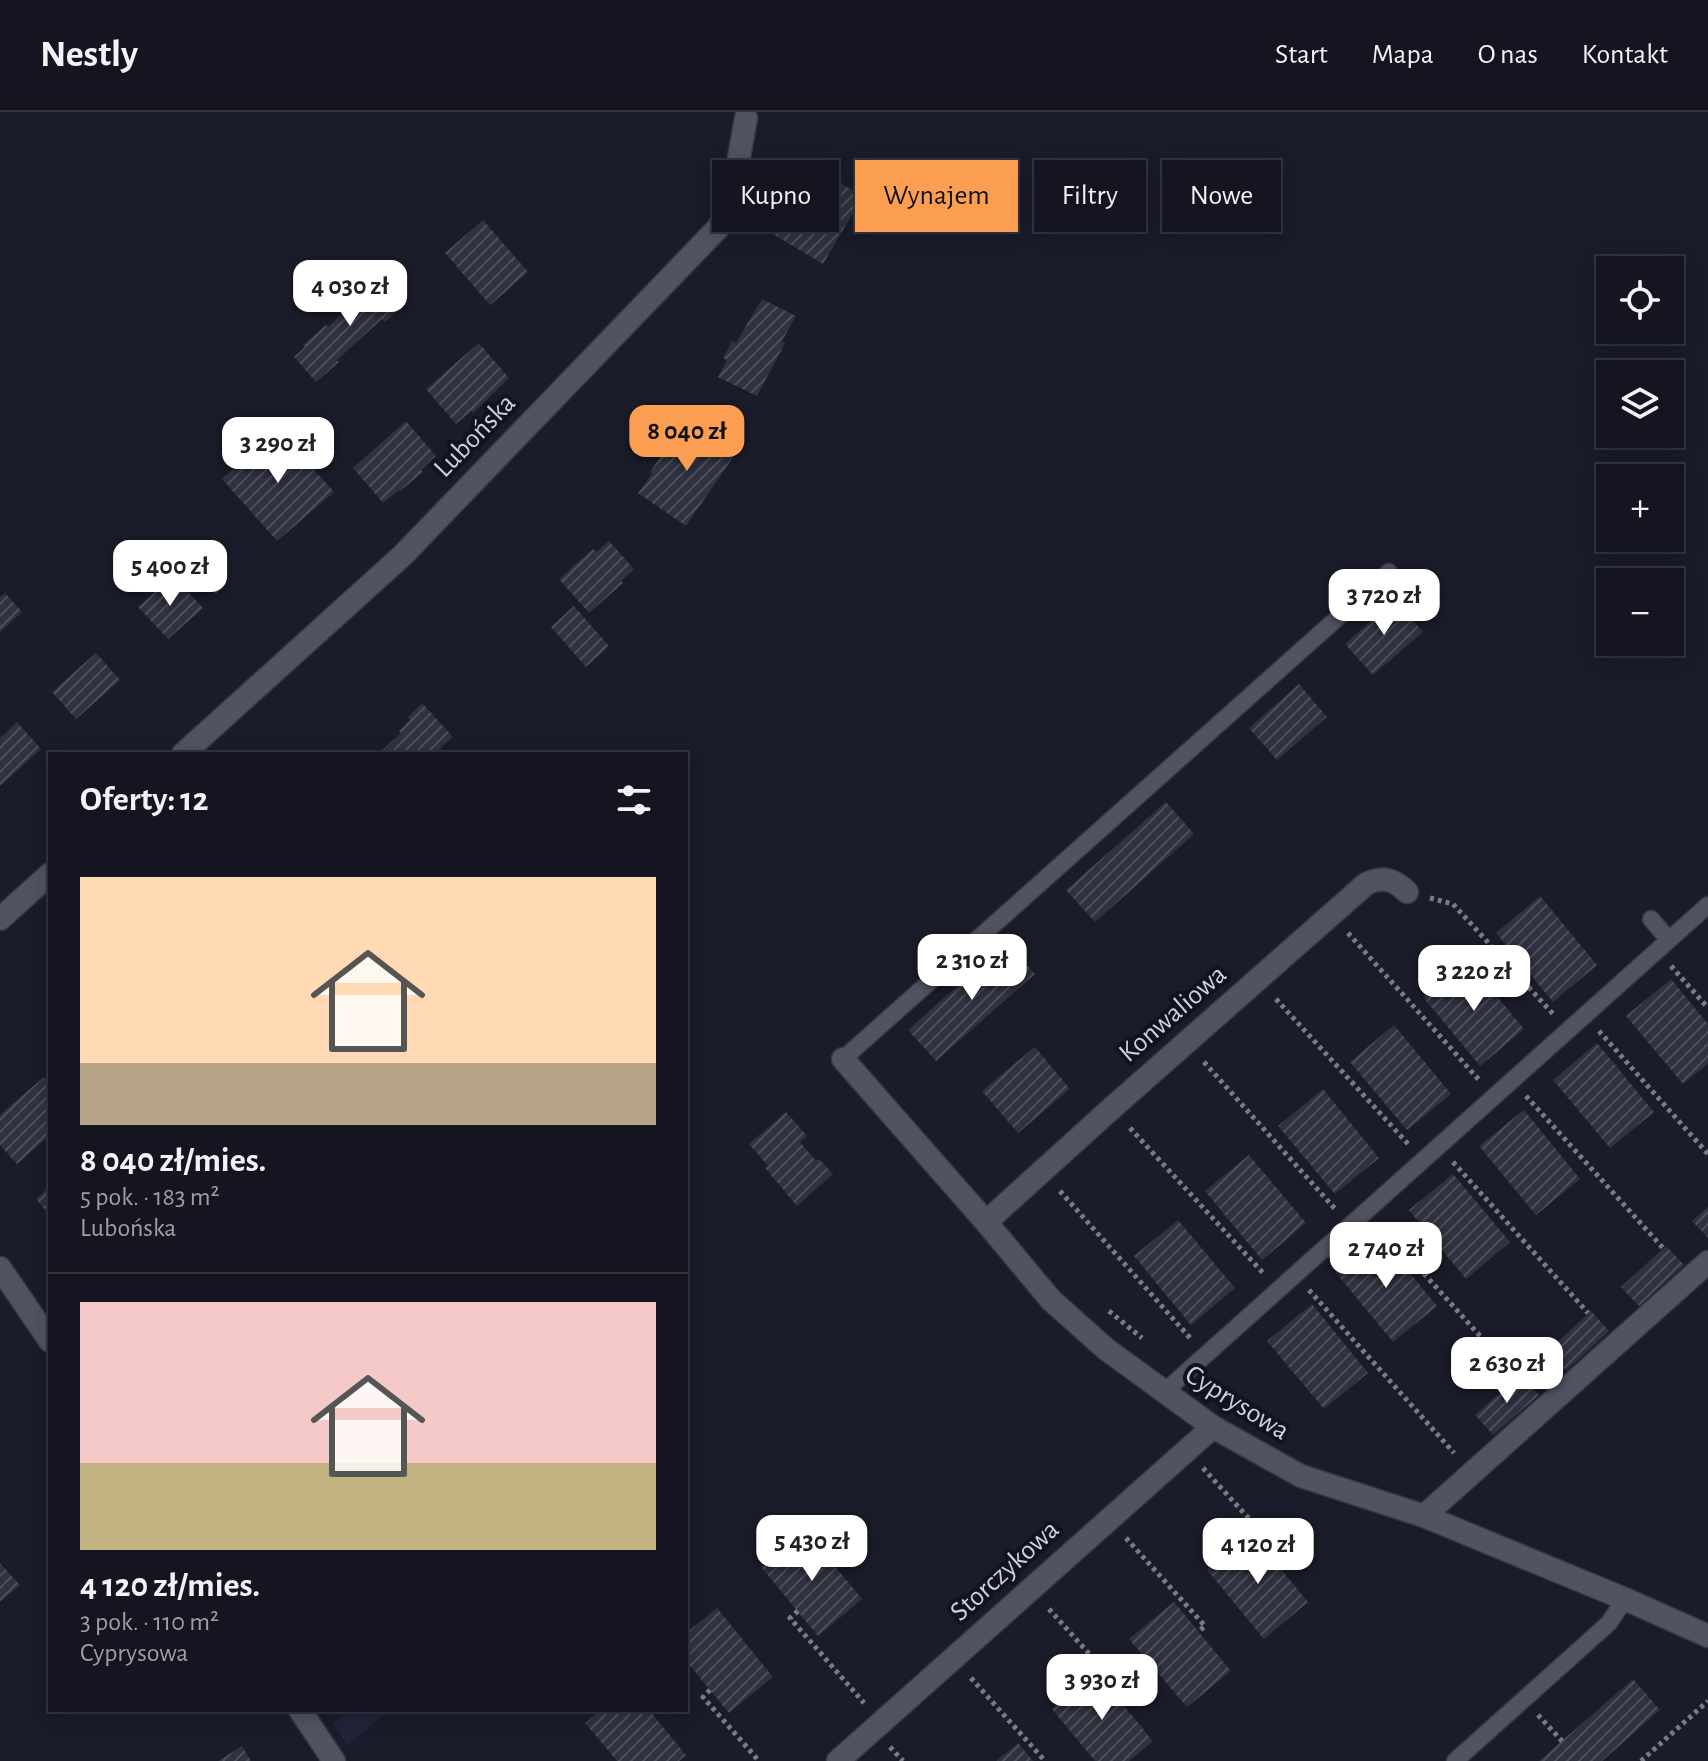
<!DOCTYPE html>
<html lang="pl">
<head>
<meta charset="utf-8">
<style>
	body { margin:0; font-family:"Alegreya Sans",sans-serif; background:#1d1e29; color:#f1f3f6; height:100vh; display:flex; flex-direction:column; font-size:30px; white-space:nowrap }
	* { box-sizing:border-box; margin:0 }
	p { font-size:26px; color:#9d9fa5 }
	.icon { flex:none; width:44px; height:44px; fill:none; stroke:currentColor; stroke-width:2; stroke-linecap:round; stroke-linejoin:round }
	.map { position:relative; flex:1; overflow:hidden }
	.drawer { position:absolute; left:48px; top:640px; width:640px; height:960px; display:flex; flex-direction:column; background:#141520; border-radius:0px; box-shadow:0 4px 20px #0003,0 0 0 2px #33343e }
	.drawer>* { flex:none }
	.hud { position:absolute; left:712px; top:48px; width:760px; height:72px; display:flex; gap:16px }
	.buttons { position:absolute; left:1596px; top:144px; display:grid; gap:16px }
	.buttons a { display:grid; place-items:center; width:88px; height:88px; border-radius:0px; background:#141520; box-shadow:0 4px 20px #0003,0 0 0 2px #33343e; font-size:40px }
	.price { position:absolute; translate:-50% -68px; padding:0 18px; border-radius:16px; background:#fff; color:#222; font-size:26px; line-height:52px; filter:drop-shadow(0 2px 4px #0008) }
	.price::after { content:''; position:absolute; left:50%; top:48px; width:24px; height:18px; margin-left:-12px; background:inherit; clip-path:polygon(0 0,100% 0,50% 100%) }
	.price.current { background:#fb9e51; color:#111 }
	ul { padding:0; list-style:none }
	li { display:grid; align-content:center; gap:16px; height:424px; padding:0 32px }
	li+li { border-top:2px solid #33343e }
	li span { display:grid; place-items:center; height:248px; border-radius:0px; color:#555 }
	li>.icon { margin-inline-start:auto }
	span .icon { width:144px; height:144px; fill:#fffc; stroke-width:1 }
	li b { font-size:34px }
	h2 { display:flex; justify-content:space-between; align-items:center; height:96px; padding:0 32px; font-size:34px }
	.pill { padding:0 28px; border-radius:0px; background:#141520; box-shadow:0 4px 20px #0003,0 0 0 2px #33343e; font-size:28px; line-height:72px }
	.pill.current { background:#fb9e51; color:#111 }
	header { display:flex; align-items:center; gap:48px; box-sizing:border-box; height:112px; padding:0 40px; background:#141520; border-bottom:2px solid #33343e }
	header strong { font-size:38px }
	nav { display:flex; gap:44px; margin-inline-start:auto; font-size:28px }
	.map>svg:first-child { display:block }
</style>
</head>
<body>
<header>
<strong>Nestly</strong>
<nav><a>Start</a><a>Mapa</a><a>O nas</a><a>Kontakt</a></nav>
</header>
<div class="map">
<svg width="1708" height="1649" viewBox="0 0 1708 1649">
	<defs>
		<pattern id="building-hatch" width="6" height="6" patternUnits="userSpaceOnUse" patternTransform="scale(2)"><rect width="6" height="6" fill="#303240"/><path d="M-1 1l2-2M0 6l6-6M5 7l2-2" fill="none" stroke="#4d4f5b"/></pattern>
	</defs>
	<rect width="100%" height="100%" fill="#1b1c2a"/>
	<path fill="#222337" d="M 349,1598 L 388,1598 L 348,1634 L 333,1612 Z"/>
	<path fill="url(#building-hatch)" d="M 810,54 L 863,84 L 823,152 L 771,121 L 780,105 L 786,108 L 798,87 L 807,73 L 801,70 Z
		M 483,108 L 528,160 L 490,193 L 445,141 Z
		M 385,164 L 408,190 L 385,210 L 382,207 L 337,248 L 339,250 L 316,270 L 294,245 L 305,235 L 303,233 L 326,213 L 328,215 L 351,194 L 349,192 L 372,171 L 374,174 Z
		M 762,187 L 796,204 L 782,229 L 785,231 L 757,284 L 718,265 L 727,248 L 723,246 L 732,229 L 736,231 Z
		M 479,231 L 509,266 L 473,301 L 471,299 L 456,312 L 426,277 Z
		M 688,308 L 736,341 L 686,414 L 638,381 L 652,362 L 650,360 L 661,344 Z
		M 406,309 L 436,344 L 421,358 L 423,360 L 400,379 L 399,378 L 383,391 L 353,356 Z
		M 278,317 L 334,380 L 277,429 L 222,367 Z
		M 609,429 L 634,457 L 621,469 L 623,471 L 589,501 L 559,467 L 593,437 L 596,440 Z
		M 211,454 L 227,472 L 216,482 L 200,464 Z
		M 173,464 L 203,496 L 168,527 L 138,495 Z
		M 5,481 L 22,500 L 0,520 L 0,485 Z
		M 1395,487 L 1423,520 L 1373,563 L 1345,532 Z
		M 574,494 L 609,534 L 586,555 L 551,515 Z
		M 96,541 L 120,568 L 76,607 L 52,580 Z
		M 1299,572 L 1327,605 L 1277,648 L 1249,616 Z
		M 422,591 L 453,625 L 434,642 L 378,642 L 401,621 L 399,619 L 410,608 L 408,605 Z
		M 17,610 L 41,637 L 0,674 L 0,626 Z
		M 1166,690 L 1194,722 L 1095,810 L 1066,778 Z
		M 1540,784 L 1597,853 L 1553,890 L 1496,821 Z
		M 1007,830 L 1035,862 L 936,949 L 908,918 Z
		M 1467,848 L 1524,917 L 1480,954 L 1423,885 Z
		M 1671,867 L 1708,912 L 1708,952 L 1683,972 L 1626,904 Z
		M 1394,913 L 1451,982 L 1407,1018 L 1350,950 Z
		M 1597,931 L 1654,1000 L 1610,1036 L 1553,968 Z
		M 1035,935 L 1070,977 L 1018,1021 L 982,979 Z
		M 44,965 L 50,971 L 50,1023 L 17,1052 L 0,1033 L 0,1003 Z
		M 1323,977 L 1379,1046 L 1335,1082 L 1278,1014 Z
		M 1524,998 L 1580,1067 L 1536,1103 L 1479,1034 Z
		M 786,1000 L 807,1024 L 800,1030 L 816,1049 L 819,1047 L 833,1062 L 797,1094 L 765,1056 L 768,1054 L 749,1032 Z
		M 1249,1043 L 1306,1111 L 1262,1148 L 1205,1079 Z
		M 1453,1062 L 1510,1130 L 1466,1167 L 1409,1098 Z
		M 50,1074 L 50,1104 L 36,1087 Z
		M 1708,1095 L 1708,1126 L 1692,1109 Z
		M 1178,1108 L 1235,1176 L 1191,1213 L 1134,1144 Z
		M 1380,1125 L 1437,1194 L 1393,1230 L 1336,1161 Z
		M 1666,1134 L 1684,1153 L 1639,1194 L 1621,1175 Z
		M 1312,1192 L 1368,1261 L 1324,1297 L 1267,1229 Z
		M 1591,1199 L 1609,1219 L 1566,1259 L 1548,1239 Z
		M 1520,1263 L 1539,1283 L 1493,1323 L 1475,1303 Z
		M 805,1418 L 862,1487 L 818,1524 L 761,1455 Z
		M 1252,1422 L 1308,1490 L 1264,1527 L 1207,1458 Z
		M 0,1451 L 20,1473 L 0,1490 Z
		M 1174,1490 L 1231,1559 L 1187,1595 L 1129,1527 Z
		M 717,1496 L 773,1565 L 729,1601 L 686,1549 L 686,1521 Z
		M 1096,1560 L 1153,1629 L 1129,1649 L 1095,1649 L 1052,1597 Z
		M 1633,1567 L 1660,1598 L 1602,1649 L 1539,1649 Z
		M 601,1598 L 649,1598 L 686,1643 L 679,1649 L 617,1649 L 585,1611 Z
		M 1018,1631 L 1033,1649 L 996,1649 Z
		M 242,1634 L 251,1649 L 218,1649 Z"/>
	<g fill="none" stroke-linecap="round" stroke-linejoin="round">
		<g stroke="#363742" stroke-width="19">
			<path id="service" d="M 1651,807 L 1669,828
				M 843,947 L 1389,460
				M 1163,1281 L 1708,793
				M 1455,1649 L 1609,1511 L 1625,1487"/>
		</g>
		<g stroke="#363742" stroke-width="25">
			<path id="minor" d="M 183,642 L 403,443 L 718,116 L 730,96 L 746,6
				M 0,807 L 50,762
				M 843,947 L 986,1110 L 1051,1188 L 1106,1237 L 1213,1315 L 1301,1364 L 1424,1404 L 1625,1487 L 1708,1524
				M 986,1110 L 1112,996 L 1366,772 C 1383,764 1394,767 1407,780
				M 1424,1404 L 1708,1150
				M 838,1649 L 1213,1315"/>
		</g>
		<g stroke="#363742" stroke-width="25">
			<path id="tertiary" d="M 0,1156 L 50,1229
				M 300,1598 L 334,1649"/>
		</g>
		<path stroke="#7a7b86" stroke-width="5" stroke-dasharray="4 4" stroke-linecap="butt" d="M 1430,786 L 1453,792 L 1554,903
			M 1348,821 L 1480,969
			M 1671,854 L 1708,896
			M 1276,887 L 1409,1033
			M 1599,919 L 1708,1042
			M 1204,950 L 1336,1098
			M 1526,984 L 1663,1136
			M 1130,1016 L 1264,1162
			M 1453,1050 L 1588,1201
			M 1060,1079 L 1191,1227
			M 1381,1114 L 1517,1265
			M 1309,1178 L 1454,1341
			M 1109,1199 L 1142,1226
			M 1203,1356 L 1282,1443 L 1275,1450
			M 1126,1426 L 1205,1514 L 1198,1520
			M 1049,1497 L 1125,1582 L 1119,1588
			M 798,1499 L 790,1506 L 864,1591
			M 971,1566 L 1045,1649
			M 710,1578 L 703,1585 L 759,1649
			M 1538,1603 L 1562,1629
			M 890,1635 L 903,1649
			M 1641,1649 L 1708,1589"/>
		<use href="#service" stroke="#515363" stroke-width="16"/>
		<use href="#minor" stroke="#515363" stroke-width="22"/>
		<use href="#tertiary" stroke="#515363" stroke-width="22"/>
	</g>
	<g text-anchor="middle" dominant-baseline="central" stroke-width="8" stroke-linejoin="round" paint-order="stroke">
		<g font-size="28" fill="#d0d1da" stroke="#121320">
			<text transform="translate(475 324) rotate(-46)">Lubońska</text>
			<text transform="translate(1173 902) rotate(-41)">Konwaliowa</text>
			<text transform="translate(1237 1291) rotate(32)">Cyprysowa</text>
			<text transform="translate(1005 1459) rotate(-42)">Storczykowa</text>
		</g>
	</g>
</svg>
<div class="buttons">
<a><svg class="icon" aria-label="locate" viewBox="0 0 24 24"><circle cx="12" cy="12" r="6"/><path d="M12 2v4M12 18v4M2 12h4M18 12h4"/></svg></a>
<a><svg class="icon" aria-label="layers" viewBox="0 0 24 24"><path d="M12 4l9 5-9 5-9-5zM3 14l9 5 9-5"/></svg></a>
<a>+</a>
<a>−</a>
</div>
<b class="price" style="left:350px;top:216px">4 030 zł</b>
<b class="price current" style="left:687px;top:361px">8 040 zł</b>
<b class="price" style="left:278px;top:373px">3 290 zł</b>
<b class="price" style="left:170px;top:496px">5 400 zł</b>
<b class="price" style="left:1384px;top:525px">3 720 zł</b>
<b class="price" style="left:972px;top:890px">2 310 zł</b>
<b class="price" style="left:1474px;top:901px">3 220 zł</b>
<b class="price" style="left:1386px;top:1178px">2 740 zł</b>
<b class="price" style="left:1507px;top:1293px">2 630 zł</b>
<b class="price" style="left:812px;top:1471px">5 430 zł</b>
<b class="price" style="left:1258px;top:1474px">4 120 zł</b>
<b class="price" style="left:1102px;top:1610px">3 930 zł</b>
<div class="hud">
<a class="pill">Kupno</a>
<a class="pill current">Wynajem</a>
<a class="pill">Filtry</a>
<a class="pill">Nowe</a>
</div>
<section class="drawer">
<h2>Oferty: 12<svg class="icon" aria-label="filters" viewBox="0 0 24 24"><path d="M4 7h16M4 17h16"/><circle cx="9" cy="7" r="2"/><circle cx="15" cy="17" r="2"/></svg></h2>
<ul>
<li><span style="background:linear-gradient(#ffd9b3 75%,#b9a48a 0)"><svg class="icon" aria-label="home" viewBox="0 0 24 24"><path d="M3 11l9-7 9 7M6 9v11h12V9"/></svg></span><div><b>8 040 zł/mies.</b><p>5 pok. · 183 m²</p><p>Lubońska</p></div></li>
<li><span style="background:linear-gradient(#f6c9c9 65%,#c2b280 0)"><svg class="icon" aria-label="home" viewBox="0 0 24 24"><path d="M3 11l9-7 9 7M6 9v11h12V9"/></svg></span><div><b>4 120 zł/mies.</b><p>3 pok. · 110 m²</p><p>Cyprysowa</p></div></li>
</ul>
</section>
</div>
</body>
</html>
